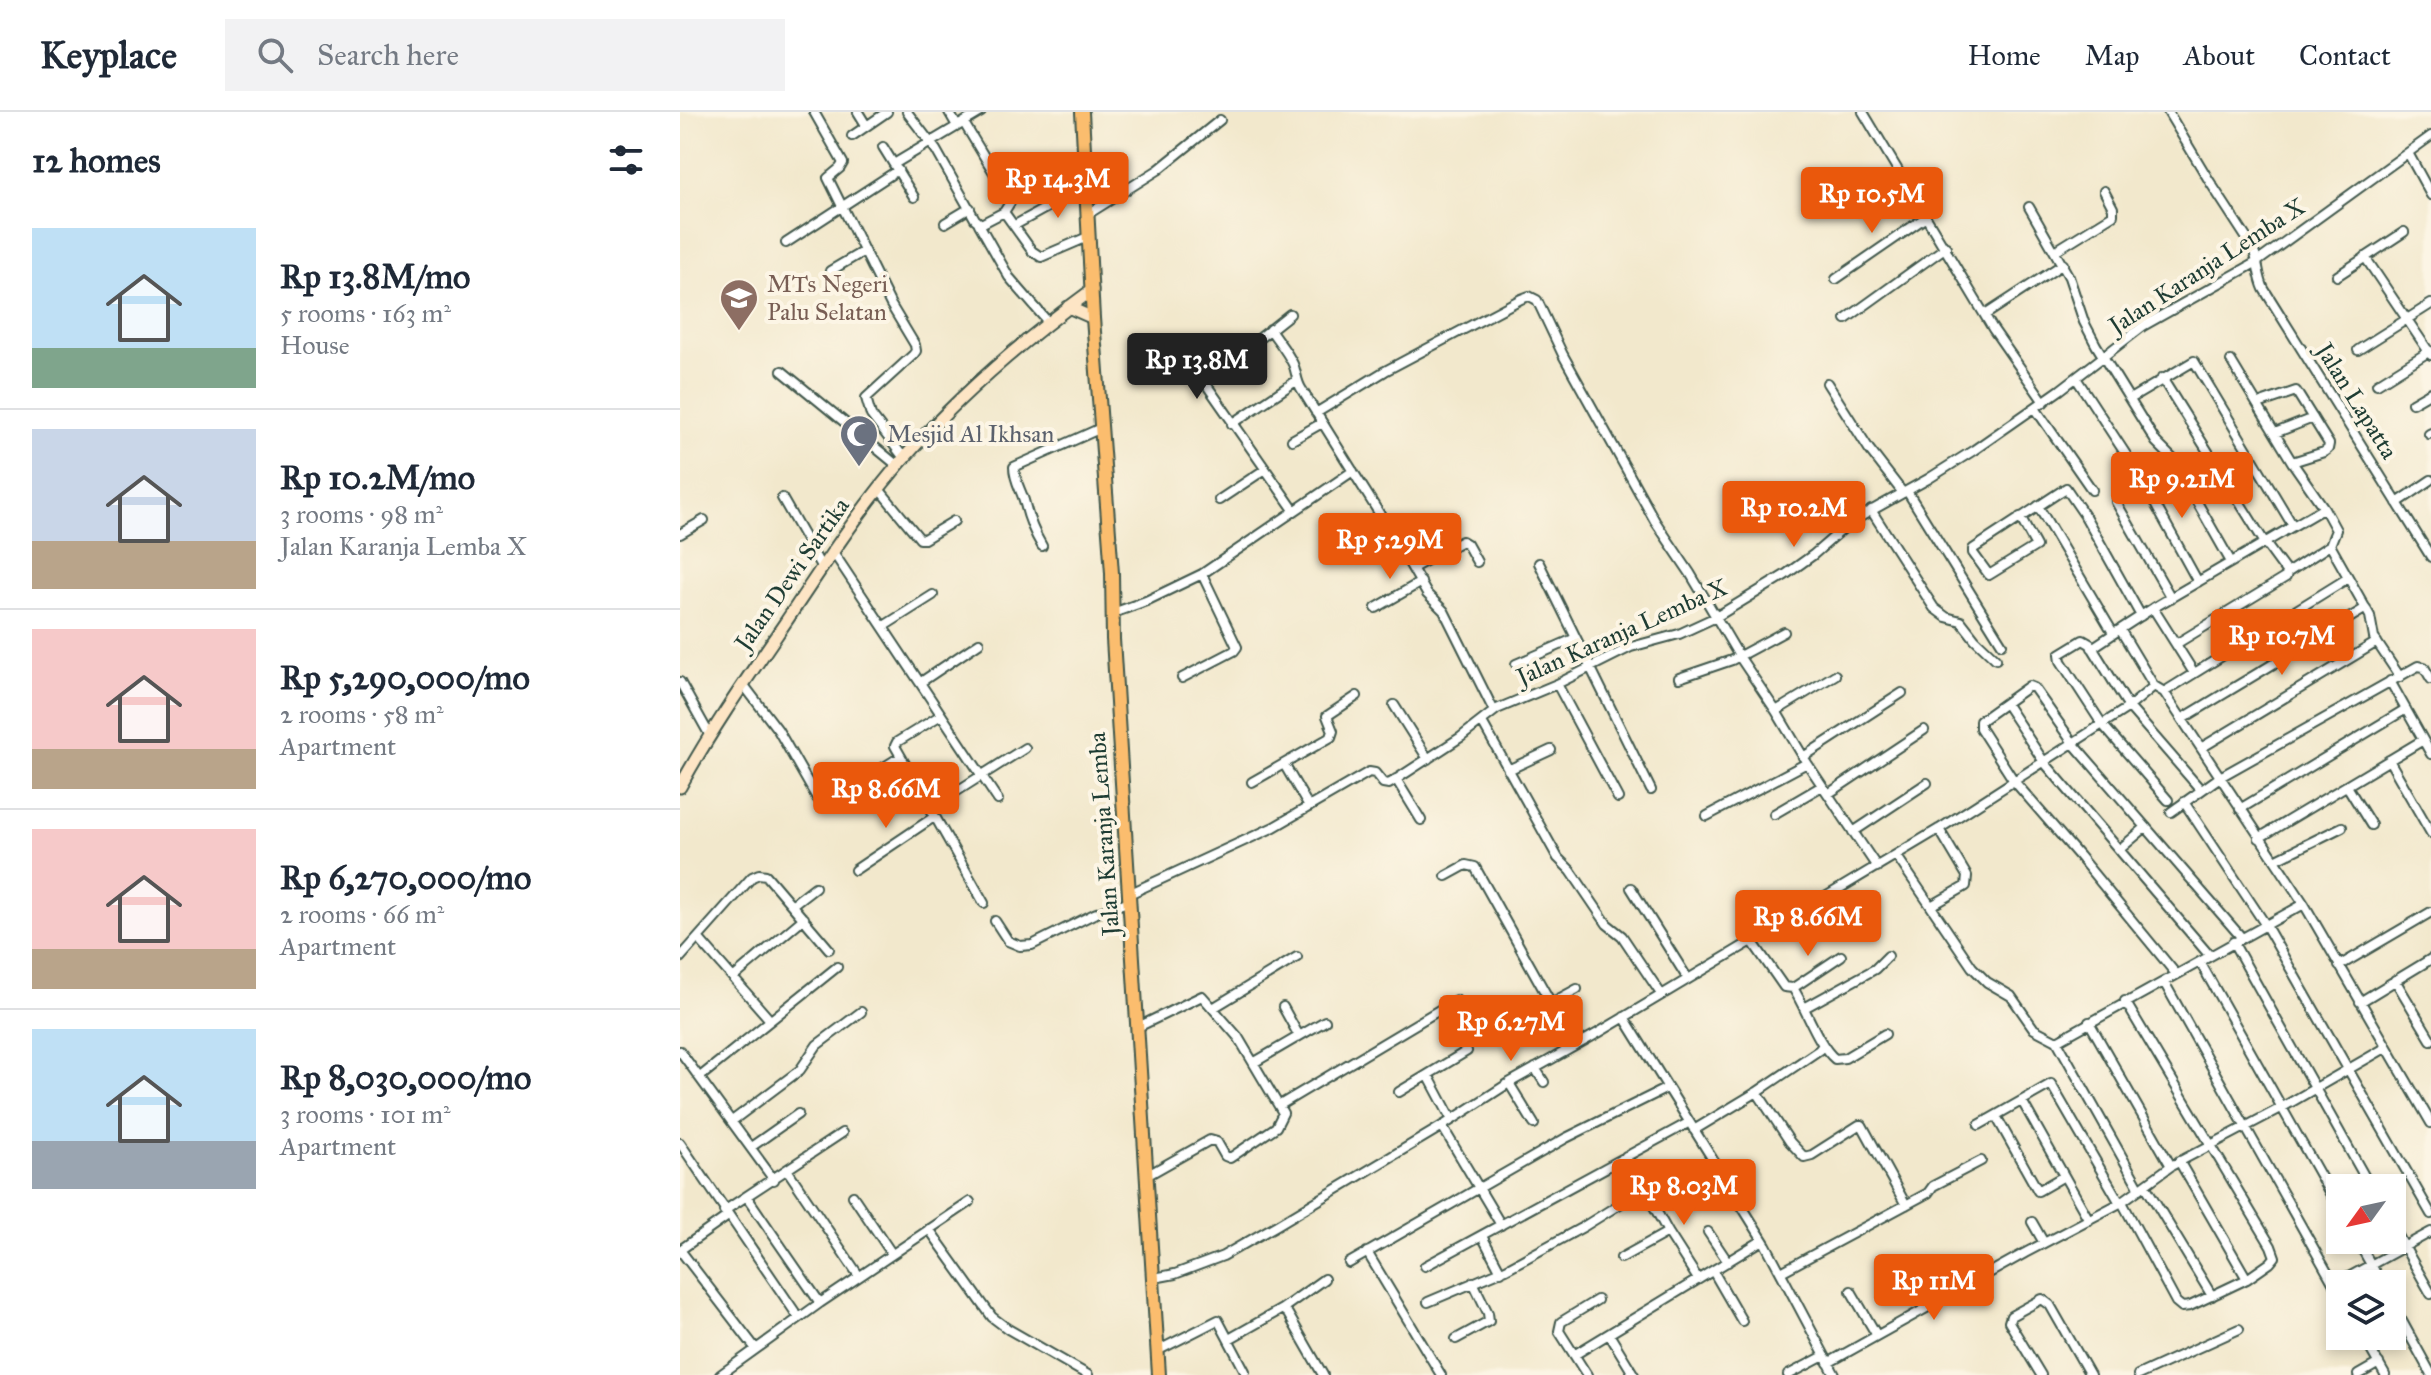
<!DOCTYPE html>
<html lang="en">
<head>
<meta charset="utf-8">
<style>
	body { margin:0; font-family:"IM FELL Great Primer",serif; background:#f2f2f3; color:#1f2937; height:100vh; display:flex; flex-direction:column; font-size:30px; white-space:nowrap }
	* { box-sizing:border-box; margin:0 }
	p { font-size:26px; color:#747a83 }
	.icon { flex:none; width:44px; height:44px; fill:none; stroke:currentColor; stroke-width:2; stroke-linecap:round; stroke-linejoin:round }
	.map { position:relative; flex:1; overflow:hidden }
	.side { display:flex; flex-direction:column; background:#fff; width:680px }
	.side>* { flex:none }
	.needle { width:52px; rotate:237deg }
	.controls { position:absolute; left:1646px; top:1062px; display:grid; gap:16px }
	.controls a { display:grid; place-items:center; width:80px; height:80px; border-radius:0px; background:#fff; box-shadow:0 4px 12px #0003; font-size:40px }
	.price { position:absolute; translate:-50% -68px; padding:0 18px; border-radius:8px; background:#ea580c; color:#fff; font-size:26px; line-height:52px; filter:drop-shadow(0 2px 4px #0008) }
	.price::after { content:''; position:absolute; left:50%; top:48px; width:24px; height:18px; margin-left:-12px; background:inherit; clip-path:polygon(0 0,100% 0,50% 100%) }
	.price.active { background:#222; color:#fff }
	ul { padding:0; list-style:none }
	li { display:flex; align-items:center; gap:24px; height:200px; padding:0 32px }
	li+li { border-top:2px solid #e0e1e3 }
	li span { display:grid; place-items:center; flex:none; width:224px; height:160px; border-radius:0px; color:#555 }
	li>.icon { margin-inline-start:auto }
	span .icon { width:96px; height:96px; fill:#fffc; stroke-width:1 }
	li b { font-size:34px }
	h2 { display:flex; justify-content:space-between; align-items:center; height:96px; padding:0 32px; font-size:34px }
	header { display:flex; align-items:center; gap:48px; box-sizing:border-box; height:112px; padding:0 40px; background:#fff; border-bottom:2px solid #e0e1e3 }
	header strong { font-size:38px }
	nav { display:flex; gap:44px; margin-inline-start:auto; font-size:28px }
	.search { width:560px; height:72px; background:#f2f2f3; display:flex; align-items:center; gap:20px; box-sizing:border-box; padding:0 28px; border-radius:0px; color:#747a83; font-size:30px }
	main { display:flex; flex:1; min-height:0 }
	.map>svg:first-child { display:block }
</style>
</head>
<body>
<header>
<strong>Keyplace</strong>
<div class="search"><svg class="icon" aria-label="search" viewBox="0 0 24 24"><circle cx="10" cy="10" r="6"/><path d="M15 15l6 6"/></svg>Search here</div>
<nav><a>Home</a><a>Map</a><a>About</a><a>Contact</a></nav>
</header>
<main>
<section class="side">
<h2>12 homes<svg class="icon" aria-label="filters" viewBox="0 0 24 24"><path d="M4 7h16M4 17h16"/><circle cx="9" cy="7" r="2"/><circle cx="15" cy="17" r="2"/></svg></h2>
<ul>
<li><span style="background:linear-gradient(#bfe0f5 75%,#7fa58c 0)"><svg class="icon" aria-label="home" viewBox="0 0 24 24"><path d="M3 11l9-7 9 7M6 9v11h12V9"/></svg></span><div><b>Rp 13.8M/mo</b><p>5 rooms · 163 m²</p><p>House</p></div></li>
<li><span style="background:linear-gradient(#c9d6e8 70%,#b9a48a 0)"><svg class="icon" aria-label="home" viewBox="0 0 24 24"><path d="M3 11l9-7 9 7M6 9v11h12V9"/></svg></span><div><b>Rp 10.2M/mo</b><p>3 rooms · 98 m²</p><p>Jalan Karanja Lemba X</p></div></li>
<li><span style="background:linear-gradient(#f6c9c9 75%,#b9a48a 0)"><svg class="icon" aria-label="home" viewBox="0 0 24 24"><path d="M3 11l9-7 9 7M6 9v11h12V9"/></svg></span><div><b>Rp 5,290,000/mo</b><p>2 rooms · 58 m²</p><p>Apartment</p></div></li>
<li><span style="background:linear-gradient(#f6c9c9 75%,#b9a48a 0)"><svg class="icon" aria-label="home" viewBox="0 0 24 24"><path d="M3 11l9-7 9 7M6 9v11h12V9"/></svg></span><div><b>Rp 6,270,000/mo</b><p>2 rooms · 66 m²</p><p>Apartment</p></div></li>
<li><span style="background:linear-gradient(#bfe0f5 70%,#9aa5b1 0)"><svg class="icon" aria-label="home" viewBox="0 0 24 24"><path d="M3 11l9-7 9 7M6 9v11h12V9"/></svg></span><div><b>Rp 8,030,000/mo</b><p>3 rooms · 101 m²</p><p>Apartment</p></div></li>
</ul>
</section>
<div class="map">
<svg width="1751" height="1263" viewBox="0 0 1751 1263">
	<rect width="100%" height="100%" fill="#fcf5e5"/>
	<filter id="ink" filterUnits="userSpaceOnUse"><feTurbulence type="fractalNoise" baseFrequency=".0125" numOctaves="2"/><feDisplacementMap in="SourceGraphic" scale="16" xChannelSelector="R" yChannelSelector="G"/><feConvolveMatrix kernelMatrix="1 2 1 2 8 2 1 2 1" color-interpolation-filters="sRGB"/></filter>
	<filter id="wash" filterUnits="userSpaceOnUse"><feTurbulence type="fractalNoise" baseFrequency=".006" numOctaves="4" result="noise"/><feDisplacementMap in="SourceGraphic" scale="32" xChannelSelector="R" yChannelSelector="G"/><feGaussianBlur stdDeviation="1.8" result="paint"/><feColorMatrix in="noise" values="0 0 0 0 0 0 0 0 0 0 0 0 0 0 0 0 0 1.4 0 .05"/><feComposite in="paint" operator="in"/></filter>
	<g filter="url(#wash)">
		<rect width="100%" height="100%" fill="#f2e8cc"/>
	</g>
	<g filter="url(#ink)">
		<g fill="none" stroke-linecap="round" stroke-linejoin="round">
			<g stroke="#3f574b" stroke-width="12">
				<path id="street" d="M 134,0 L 163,51 L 160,56 L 148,66 L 211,193 L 235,233 L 236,239 L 233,243 L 186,286 L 191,303 L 224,346
					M 178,0 L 186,13
					M 227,0 L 256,38 L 295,107 L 301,112 L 324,100 L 331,89 L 284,11
					M 269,0 L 277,14
					M 1183,0 L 1313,217 L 1364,290
					M 1488,0 L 1530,70 L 1571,133 C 1579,147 1577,162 1584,177 L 1751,445
					M 172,24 L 207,0
					M 203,35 L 234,85
					M 1728,41 L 1751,83
					M 214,52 L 301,0
					M 1349,95 L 1389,165 L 1404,210 L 1416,233 L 1476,330 L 1492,346 L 1551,450
					M 324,100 L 352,139 L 361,145 L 410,124
					M 408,102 L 478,58 L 540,8
					M 265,111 L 290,96
					M 299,112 L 329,165 L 368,210
					M 335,113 L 406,74
					M 106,131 L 218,58
					M 1375,139 L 1433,103 L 1433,96 L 1424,79
					M 1685,145 L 1751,243
					M 150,159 L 184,139
					M 1657,164 L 1724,120
					M 1156,167 L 1246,105
					M 610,202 L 528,267 L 526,272 L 614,398
					M 1305,203 L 1383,152
					M 1166,207 L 1266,135
					M 590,217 C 597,228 607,239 613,252 C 617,261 616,269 622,278 L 714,425 L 747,482 L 764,499 L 814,599
					M 1678,238 L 1751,192
					M 102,259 L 218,354
					M 1396,266 L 1458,361 L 1518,470
					M 1482,266 L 1585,431 L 1607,461 L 1606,465 L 1496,532
					M 1147,271 L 1189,337 L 1223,381
					M 1697,272 L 1750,239
					M 1450,287 L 1514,249 L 1613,414
					M 1732,291 L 1751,280
					M 1578,292 L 1616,279 L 1649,332 L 1648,337 L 1644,340 L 1612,350
					M 1355,296 L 1412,378
					M 636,301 L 705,259 L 841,187 L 849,184 L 857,188 L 883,243 L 975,409 L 1010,461 L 1059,544 L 1096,599 L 1127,651 L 1197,755
					M 552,312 L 616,269
					M 1595,321 L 1633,306
					M 1749,322 L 1751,321
					M 612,328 L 642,311
					M 199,377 L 240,427 L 244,427 L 274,409
					M 1227,379 L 1322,532
					M 102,386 L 142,456
					M 539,388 L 584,358
					M 1436,390 L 1491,486
					M 1717,391 L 1751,368
					M 1358,394 L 1432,519 L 1436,520 L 1473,496 L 1644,396 L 1612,350 L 1551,249
					M 1191,398 L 1254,496 L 1266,505 L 1281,509 L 1295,527 L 1316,547
					M 1340,405 L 1356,434 L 1309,463 L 1293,441 L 1293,437 L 1386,376 L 1405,404 L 1461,504
					M 0,422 L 24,408
					M 1650,433 L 1690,504 L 1694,526 L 1720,565
					M 362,434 C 353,419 349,408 345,392 C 342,379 334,369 334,355 L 421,316
					M 153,440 L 318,688
					M 859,451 L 971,678
					M 733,456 L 782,429 L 787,432 L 797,450
					M 1607,461 L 1650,433 L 1656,418 L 1644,396
					M 696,496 L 741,470
					M 1473,496 L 1514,561
					M 433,501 L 466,489 L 522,462 L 673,359
					M 204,514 L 253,483
					M 1441,519 L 1474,574 L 1484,580 L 1624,792 L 1751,1011
					M 1412,536 L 1436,520
					M 836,552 L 896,526
					M 502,566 L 554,539 L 557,535 L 522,462
					M 999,566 L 1052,548 L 1104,520
					M 1710,569 L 1751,642
					M 0,570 L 29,622
					M 241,570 L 299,531
					M 63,572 L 98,618 L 137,686 L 142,690 L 150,689 L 220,645
					M 877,572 L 938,686
					M 1484,580 L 1668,466
					M 1325,591 L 1364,650 L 1530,844
					M 714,593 L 748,647
					M 1096,599 L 1155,563
					M 261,603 L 217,630 L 215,634 L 304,791
					M 1502,607 L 1686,496
					M 802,610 L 878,746 L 891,759 L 927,812 L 942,824 L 981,882
					M 1521,636 L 1697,530
					M 1123,645 L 1222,581
					M 1709,648 L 1751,721
					M 604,652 L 629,695
					M 828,658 L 871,638
					M 716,667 L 741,708
					M 572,670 L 651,625 L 653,619 L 647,604 L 677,584
					M 1667,674 L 1691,713
					M 274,681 L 345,636
					M 1148,682 L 1244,618
					M 1488,688 L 1422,612 L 1381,549 L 1380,542 L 1403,528 L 1410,532 L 1449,595 L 1521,678
					M 1504,690 L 1585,812 L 1751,1102
					M 1560,697 L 1726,597
					M 1491,700 L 1540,665 L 1738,554 L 1744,555 L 1751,567
					M 1094,702 L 1142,674
					M 1027,704 L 1127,651
					M 1173,720 L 1247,671
					M 1579,726 L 1743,628
					M 1440,737 L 1466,715
					M 1216,743 L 1292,855 L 1307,870 L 1331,884 L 1354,917 L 1377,929
					M 1595,748 L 1662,715
					M 175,758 L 254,705
					M 766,764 L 786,753 L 795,755 L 871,891 L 877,906 L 876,919 L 886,938
					M 951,776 L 1008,867
					M 451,781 L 594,715 L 689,660 L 695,661 L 703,671 L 709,672 L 781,625 L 817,597 L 877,572 L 951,535 L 999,522 L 1036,505 L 1105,463 L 1133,443 L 1171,410 L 1248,367 L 1294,338 L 1380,278 L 1463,214 L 1577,150 L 1751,24
					M 113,792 L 135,775
					M 1251,794 L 1286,774 L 1287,764 L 1259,717
					M 315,809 L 328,829 L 340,834 L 352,833 L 414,802 L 450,789
					M 19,827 L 90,908
					M 1072,829 L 1104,875 L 1113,876 C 1126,896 1138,933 1155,947 L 1165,946 L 1205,922
					M 1553,830 L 1691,1076
					M 0,846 L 72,765 L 79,762 L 86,763 L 149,837
					M 1520,850 L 1660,1099
					M 1659,854 L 1751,800
					M 1496,862 L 1399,744 L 1334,669 L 1300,616 L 1300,609 L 1349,574 L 1354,576 L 1393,631 L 1562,826
					M 53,866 L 124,806
					M 1715,868 L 1751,928
					M 1484,870 L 1660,1183
					M 1113,876 L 1161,844
					M 1445,889 L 1591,1134 L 1595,1145 L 1590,1151 L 1567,1167 L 1499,1049
					M 1680,890 L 1751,847
					M 871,891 L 897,877
					M 603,895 L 619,924
					M 1126,895 L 1195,857 L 1208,844
					M 533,896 L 617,845
					M 944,905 L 1086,1133 L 1155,1263
					M 1409,910 L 1491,1054
					M 458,915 L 522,884 L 558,925 L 603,1001 L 596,1015 L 550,1046 L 545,1044 L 537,1030 L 530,1028 L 468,1063
					M 1143,933 L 1139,938 L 1077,980 L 1110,1030 L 1124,1045 L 1132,1043 L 1179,1013 L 1182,1013 L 1226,1093
					M 0,939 L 94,1068
					M 575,950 L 645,909
					M 855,956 L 864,970
					M 748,963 L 772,1008
					M 20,965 L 157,855
					M 829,971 L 854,1012
					M 719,980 L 787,939
					M 1342,989 L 1409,1108
					M 600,993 L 776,888
					M 1316,1004 L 1358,1079 L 1384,1064
					M 52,1009 L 120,958 L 137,933 L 181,900
					M 1299,1013 L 1371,972 L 1440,1091
					M 762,1014 L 821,1113
					M 1014,1018 L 1077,980
					M 0,1031 L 119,1206
					M 71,1035 L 118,1002
					M 946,1044 L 988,1120 L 1018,1167
					M 108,1059 L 179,1164
					M 1465,1073 L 1532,1184
					M 1460,1077 L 1377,929 L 1624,792
					M 173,1084 L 212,1142
					M 67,1085 L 140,1191
					M 1442,1090 L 1496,1190 L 1502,1195 L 1510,1194 L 1567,1167
					M 44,1099 L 162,1021
					M 1352,1110 L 1364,1131
					M 1712,1113 L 1751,1182
					M 249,1117 L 312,1205 L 328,1217 L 408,1263
					M 1028,1120 L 1048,1150
					M 802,1124 L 821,1160
					M 1677,1128 L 1702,1172
					M 0,1138 L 76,1237
					M 0,1138 L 48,1104
					M 687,1140 L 761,1263
					M 941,1146 L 988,1120
					M 669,1151 L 886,1026 L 987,976
					M 745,1154 L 1008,1011
					M 1033,1159 L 1062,1209
					M 1101,1160 L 1248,1081 L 1253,1074 L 1301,1049
					M 474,1166 L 495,1162 L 543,1144 L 597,1113 L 764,1013 L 829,971 L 918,921 L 1259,717 L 1449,595 L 1474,574
					M 1654,1173 L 1751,1120
					M 1171,1179 L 1196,1222
					M 748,1190 L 826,1157 L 903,1115 L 964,1077
					M 1712,1191 L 1751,1262
					M 602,1197 L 608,1202 L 643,1263
					M 929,1222 L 954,1263
					M 1683,1224 L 1705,1263
					M 549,1227 L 602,1197 L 644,1167
					M 776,1227 L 809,1209 L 808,1201 L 793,1170
					M 477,1239 L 538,1208 L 565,1259
					M 894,1243 L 1083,1128
					M 1148,1251 L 1345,1141 L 1440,1091 L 1491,1054 L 1601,996 L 1707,935
					M 40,1263 L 140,1191 L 290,1090
					M 907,1263 L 879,1219 L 881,1210 L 917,1188
					M 1108,1263 L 1144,1244
					M 1361,1263 L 1329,1210 L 1331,1204 L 1362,1187 L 1370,1193 L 1410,1263
					M 1458,1263 L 1559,1217
					M 1678,1263 L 1699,1251"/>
			</g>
			<g stroke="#3f574b" stroke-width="15">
				<path id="secondary" d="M 388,195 L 413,206
					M 0,675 C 31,618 68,565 105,511 C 143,454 181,395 226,344 C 281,281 345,227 412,178"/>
			</g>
			<g stroke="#3f574b" stroke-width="16">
				<path id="primary" d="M 402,0 L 413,206 L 432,461 L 433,527 L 479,1263"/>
			</g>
			<use href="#street" stroke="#fff" stroke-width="8"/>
			<use href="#secondary" stroke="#fde5c5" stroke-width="11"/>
			<use href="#primary" stroke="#fbbd6e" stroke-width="12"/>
		</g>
	</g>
	<defs>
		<g id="school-pin" transform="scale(2)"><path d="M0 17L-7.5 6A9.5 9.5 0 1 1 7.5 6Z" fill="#8d6e63" stroke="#fcf5e5"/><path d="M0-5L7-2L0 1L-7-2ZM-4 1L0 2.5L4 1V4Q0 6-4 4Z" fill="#fff"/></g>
		<g id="mosque-pin" transform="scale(2)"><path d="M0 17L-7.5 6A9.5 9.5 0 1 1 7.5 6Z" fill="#6b7280" stroke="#fcf5e5"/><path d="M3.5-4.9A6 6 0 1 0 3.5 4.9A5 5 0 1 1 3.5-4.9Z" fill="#fff"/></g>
	</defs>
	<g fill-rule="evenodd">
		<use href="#school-pin" x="59" y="186"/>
		<use href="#mosque-pin" x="179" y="322"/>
	</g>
	<g text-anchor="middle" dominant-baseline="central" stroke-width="8" stroke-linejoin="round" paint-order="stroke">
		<g font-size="24" fill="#1f3d34" stroke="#fcf5e5">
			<text transform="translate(1527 154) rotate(-33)">Jalan Karanja Lemba X</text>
			<text transform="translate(1677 289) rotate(58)">Jalan Lapatta</text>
			<text transform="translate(112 462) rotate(-55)">Jalan Dewi Sartika</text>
			<text transform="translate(942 520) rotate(-24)">Jalan Karanja Lemba X</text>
			<text transform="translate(424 722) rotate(-94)">Jalan Karanja Lemba</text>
		</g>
		<g font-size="24" fill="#785e54" stroke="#fcf5e5" text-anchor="start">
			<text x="87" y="172">MTs Negeri<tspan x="87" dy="28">Palu Selatan</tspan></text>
		</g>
		<g font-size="24" fill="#5b616d" stroke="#fcf5e5" text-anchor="start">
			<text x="207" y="322">Mesjid Al Ikhsan</text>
		</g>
	</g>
</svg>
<div class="controls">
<a><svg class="needle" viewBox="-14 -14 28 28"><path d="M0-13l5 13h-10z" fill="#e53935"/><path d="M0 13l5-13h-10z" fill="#747a83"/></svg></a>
<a><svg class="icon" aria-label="layers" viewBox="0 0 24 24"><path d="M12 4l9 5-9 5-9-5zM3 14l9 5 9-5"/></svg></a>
</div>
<b class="price" style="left:378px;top:108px">Rp 14.3M</b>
<b class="price" style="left:1192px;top:123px">Rp 10.5M</b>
<b class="price active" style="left:517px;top:289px">Rp 13.8M</b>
<b class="price" style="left:1502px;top:408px">Rp 9.21M</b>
<b class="price" style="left:1114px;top:437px">Rp 10.2M</b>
<b class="price" style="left:710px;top:469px">Rp 5.29M</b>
<b class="price" style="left:1602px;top:565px">Rp 10.7M</b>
<b class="price" style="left:206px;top:718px">Rp 8.66M</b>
<b class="price" style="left:1128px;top:846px">Rp 8.66M</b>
<b class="price" style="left:831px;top:951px">Rp 6.27M</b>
<b class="price" style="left:1004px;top:1115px">Rp 8.03M</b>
<b class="price" style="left:1254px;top:1210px">Rp 11M</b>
</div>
</main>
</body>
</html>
